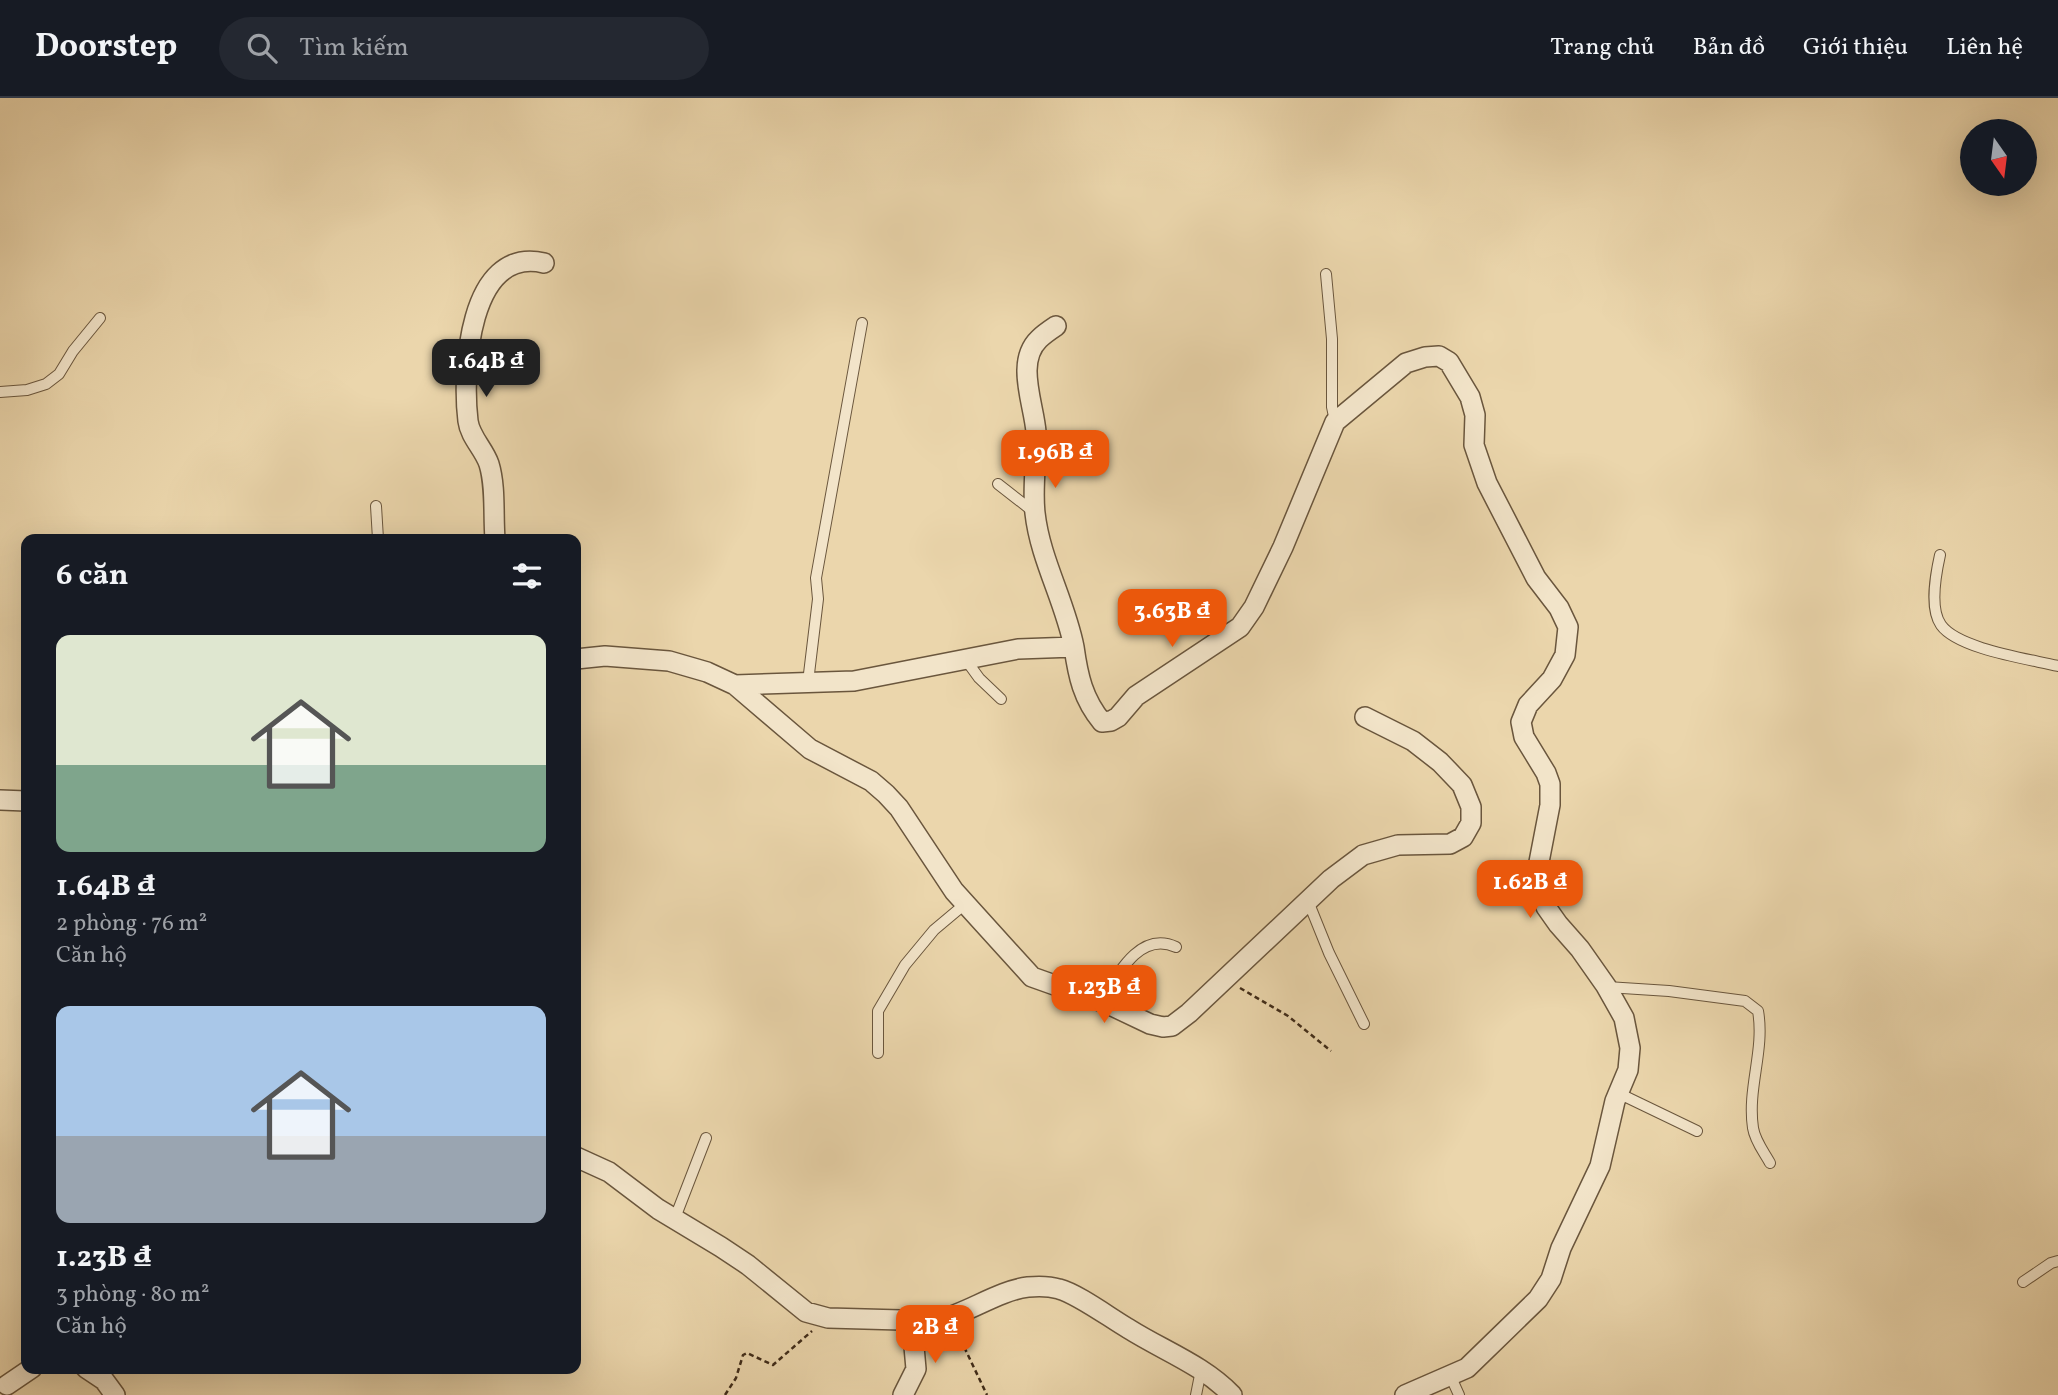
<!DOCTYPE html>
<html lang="vi">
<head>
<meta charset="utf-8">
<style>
	body { margin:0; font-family:Vollkorn,serif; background:#242831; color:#f1f3f6; height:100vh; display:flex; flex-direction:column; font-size:26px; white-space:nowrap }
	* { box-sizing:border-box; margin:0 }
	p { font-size:23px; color:#9ea1a6 }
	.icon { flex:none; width:38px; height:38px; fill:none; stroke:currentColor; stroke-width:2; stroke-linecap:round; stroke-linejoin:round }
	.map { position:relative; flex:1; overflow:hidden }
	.side { position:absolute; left:21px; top:436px; width:560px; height:840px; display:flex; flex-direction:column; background:#171b24; border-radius:14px; box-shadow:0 7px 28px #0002 }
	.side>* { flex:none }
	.needle { width:46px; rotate:166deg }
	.tools { position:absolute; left:1960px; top:21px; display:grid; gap:14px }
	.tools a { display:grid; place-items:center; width:77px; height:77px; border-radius:50%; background:#171b24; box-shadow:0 7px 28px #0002; font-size:35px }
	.price { position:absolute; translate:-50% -60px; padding:0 16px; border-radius:14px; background:#ea580c; color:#fff; font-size:23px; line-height:46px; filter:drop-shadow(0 2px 4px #0008) }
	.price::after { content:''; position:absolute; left:50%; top:42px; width:21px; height:16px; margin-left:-10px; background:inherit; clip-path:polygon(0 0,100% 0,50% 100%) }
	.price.current { background:#222; color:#fff }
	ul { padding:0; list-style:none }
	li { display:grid; align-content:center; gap:14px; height:371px; padding:0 35px }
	li span { display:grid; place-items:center; height:217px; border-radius:14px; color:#555 }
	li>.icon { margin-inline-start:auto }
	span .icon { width:126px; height:126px; fill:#fffc; stroke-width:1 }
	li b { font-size:30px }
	h2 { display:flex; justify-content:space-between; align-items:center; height:84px; padding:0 35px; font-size:30px }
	header { display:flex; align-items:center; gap:42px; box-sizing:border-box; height:98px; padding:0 35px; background:#171b24; border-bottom:2px solid #363941 }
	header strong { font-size:33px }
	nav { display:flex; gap:38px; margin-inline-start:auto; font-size:24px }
	.search { width:490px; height:63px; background:#242831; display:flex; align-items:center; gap:18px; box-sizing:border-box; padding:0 24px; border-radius:38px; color:#9ea1a6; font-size:26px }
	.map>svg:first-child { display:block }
</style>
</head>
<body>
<header>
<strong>Doorstep</strong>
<div class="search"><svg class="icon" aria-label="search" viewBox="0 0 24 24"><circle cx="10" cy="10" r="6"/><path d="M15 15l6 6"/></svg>Tìm kiếm</div>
<nav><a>Trang chủ</a><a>Bản đồ</a><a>Giới thiệu</a><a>Liên hệ</a></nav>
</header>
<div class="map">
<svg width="2058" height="1297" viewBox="0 0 2058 1297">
	<rect width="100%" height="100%" fill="#ebd6ac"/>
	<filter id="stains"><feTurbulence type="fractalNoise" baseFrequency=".00286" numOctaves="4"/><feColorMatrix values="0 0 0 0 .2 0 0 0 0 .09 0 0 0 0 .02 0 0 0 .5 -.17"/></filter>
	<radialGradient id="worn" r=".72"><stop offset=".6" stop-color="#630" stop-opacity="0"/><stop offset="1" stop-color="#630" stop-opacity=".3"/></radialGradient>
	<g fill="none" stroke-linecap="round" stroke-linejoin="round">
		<g stroke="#6a563d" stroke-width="12">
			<path id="lane" d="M 1326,176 L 1332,241 L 1332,309 L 1335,323
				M 0,294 L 27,292 L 46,286 L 59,276 L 73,253 L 100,220
				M 998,386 L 1034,414
				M 376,408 L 378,441
				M 1940,457 C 1936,475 1929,510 1941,527 C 1958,551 2029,561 2058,568
				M 966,562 L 979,580 L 1001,601
				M 808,584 L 818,501 L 816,480 L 862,225
				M 1308,803 L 1329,855 L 1364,926
				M 1607,889 L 1669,893 L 1745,903 L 1758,913 C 1765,952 1747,990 1753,1030 C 1755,1043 1764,1054 1770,1065
				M 1101,904 C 1117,878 1139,832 1176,849
				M 878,955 L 878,913 L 905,867 L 934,832 L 965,806
				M 1618,995 L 1697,1033
				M 675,1120 L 706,1040
				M 2023,1184 L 2051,1165 L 2058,1163
				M 1450,1277 L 1459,1297
				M 1196,1297 L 1201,1272"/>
		</g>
		<g stroke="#6a563d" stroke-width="22">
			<path id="street" d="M 1056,228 C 1050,232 1044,236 1039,241 C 1015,264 1034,306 1036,334 C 1037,360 1032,390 1035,415 C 1040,461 1065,503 1074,549
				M 495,441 C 493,417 496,389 489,366 C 484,351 470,339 468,323 C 462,275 468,147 544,165
				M 576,561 L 605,558 L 669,563 L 707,574 L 735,587 L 810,651 L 871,683 L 886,696 L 899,710 L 954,793 L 1032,879 L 1108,906 L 1150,926 L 1163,929 L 1172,928 L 1189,915 L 1331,781 L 1363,757 L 1398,747 L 1450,746 L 1463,739 L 1471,725 L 1471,709 L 1462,687 L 1440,664 L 1413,643 L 1365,619
				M 735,587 L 854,583 L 1018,551 L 1074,549 C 1078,578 1083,601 1102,624 L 1111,623 L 1118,619 L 1136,598 L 1240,529 L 1254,509 L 1283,449 L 1335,324 L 1406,265 L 1425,259 L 1439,258 L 1449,264 L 1470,299 L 1475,317 L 1474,347 L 1487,385 L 1536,480 L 1559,510 L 1568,529 L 1565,557 L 1552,581 L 1528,607 L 1521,624 L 1524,639 L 1546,675 L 1550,686 L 1550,707 L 1539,764 L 1540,790 L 1546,809 L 1558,826 L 1580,851 L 1606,888 L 1624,920 L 1630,950 L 1628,972 L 1615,1003 L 1600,1068 L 1561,1150 L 1551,1181 L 1538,1201 L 1467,1270 L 1405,1297
				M 0,702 L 26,703
				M 576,1059 L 609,1074 L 658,1111 L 721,1149 L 748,1167 L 806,1214 L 828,1220 L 901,1222 C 941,1237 987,1194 1028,1189 C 1038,1188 1049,1188 1059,1191 C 1078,1196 1110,1220 1129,1231 C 1164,1253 1203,1267 1232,1297
				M 86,1270 L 104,1282 L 115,1297
				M 7,1287 L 32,1270
				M 903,1297 L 916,1271 L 912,1226"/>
		</g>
		<path stroke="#3f2b18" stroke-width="2.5" stroke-dasharray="5 3.5" stroke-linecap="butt" d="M 1240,890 L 1288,918 L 1331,953
			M 957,1234 L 987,1297
			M 725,1297 L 736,1280 L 743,1257 L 747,1255 L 773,1267 L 812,1233"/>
		<use href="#lane" stroke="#f2e4c9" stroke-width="10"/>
		<use href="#street" stroke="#f2e4c9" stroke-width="19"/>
	</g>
	<rect width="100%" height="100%" filter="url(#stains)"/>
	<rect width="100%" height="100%" fill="url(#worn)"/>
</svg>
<div class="tools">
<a><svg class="needle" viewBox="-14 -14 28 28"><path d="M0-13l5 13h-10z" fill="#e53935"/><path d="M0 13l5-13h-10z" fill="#9ea1a6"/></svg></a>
</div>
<b class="price current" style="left:486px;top:301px">1.64B ₫</b>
<b class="price" style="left:1055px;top:392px">1.96B ₫</b>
<b class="price" style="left:1172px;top:551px">3.63B ₫</b>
<b class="price" style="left:1530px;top:822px">1.62B ₫</b>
<b class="price" style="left:1104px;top:927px">1.23B ₫</b>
<b class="price" style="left:935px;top:1267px">2B ₫</b>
<section class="side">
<h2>6 căn<svg class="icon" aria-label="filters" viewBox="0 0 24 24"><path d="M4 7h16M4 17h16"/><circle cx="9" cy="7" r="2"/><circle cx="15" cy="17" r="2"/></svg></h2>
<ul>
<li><span style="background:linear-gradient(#dfe7d0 60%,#7fa58c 0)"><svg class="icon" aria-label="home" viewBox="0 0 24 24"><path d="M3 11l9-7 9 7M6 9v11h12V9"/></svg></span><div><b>1.64B ₫</b><p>2 phòng · 76 m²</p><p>Căn hộ</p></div></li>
<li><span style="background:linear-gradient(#a9c7e8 60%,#9aa5b1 0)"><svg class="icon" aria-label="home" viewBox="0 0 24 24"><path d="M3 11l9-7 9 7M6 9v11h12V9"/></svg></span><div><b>1.23B ₫</b><p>3 phòng · 80 m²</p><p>Căn hộ</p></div></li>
</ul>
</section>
</div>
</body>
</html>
